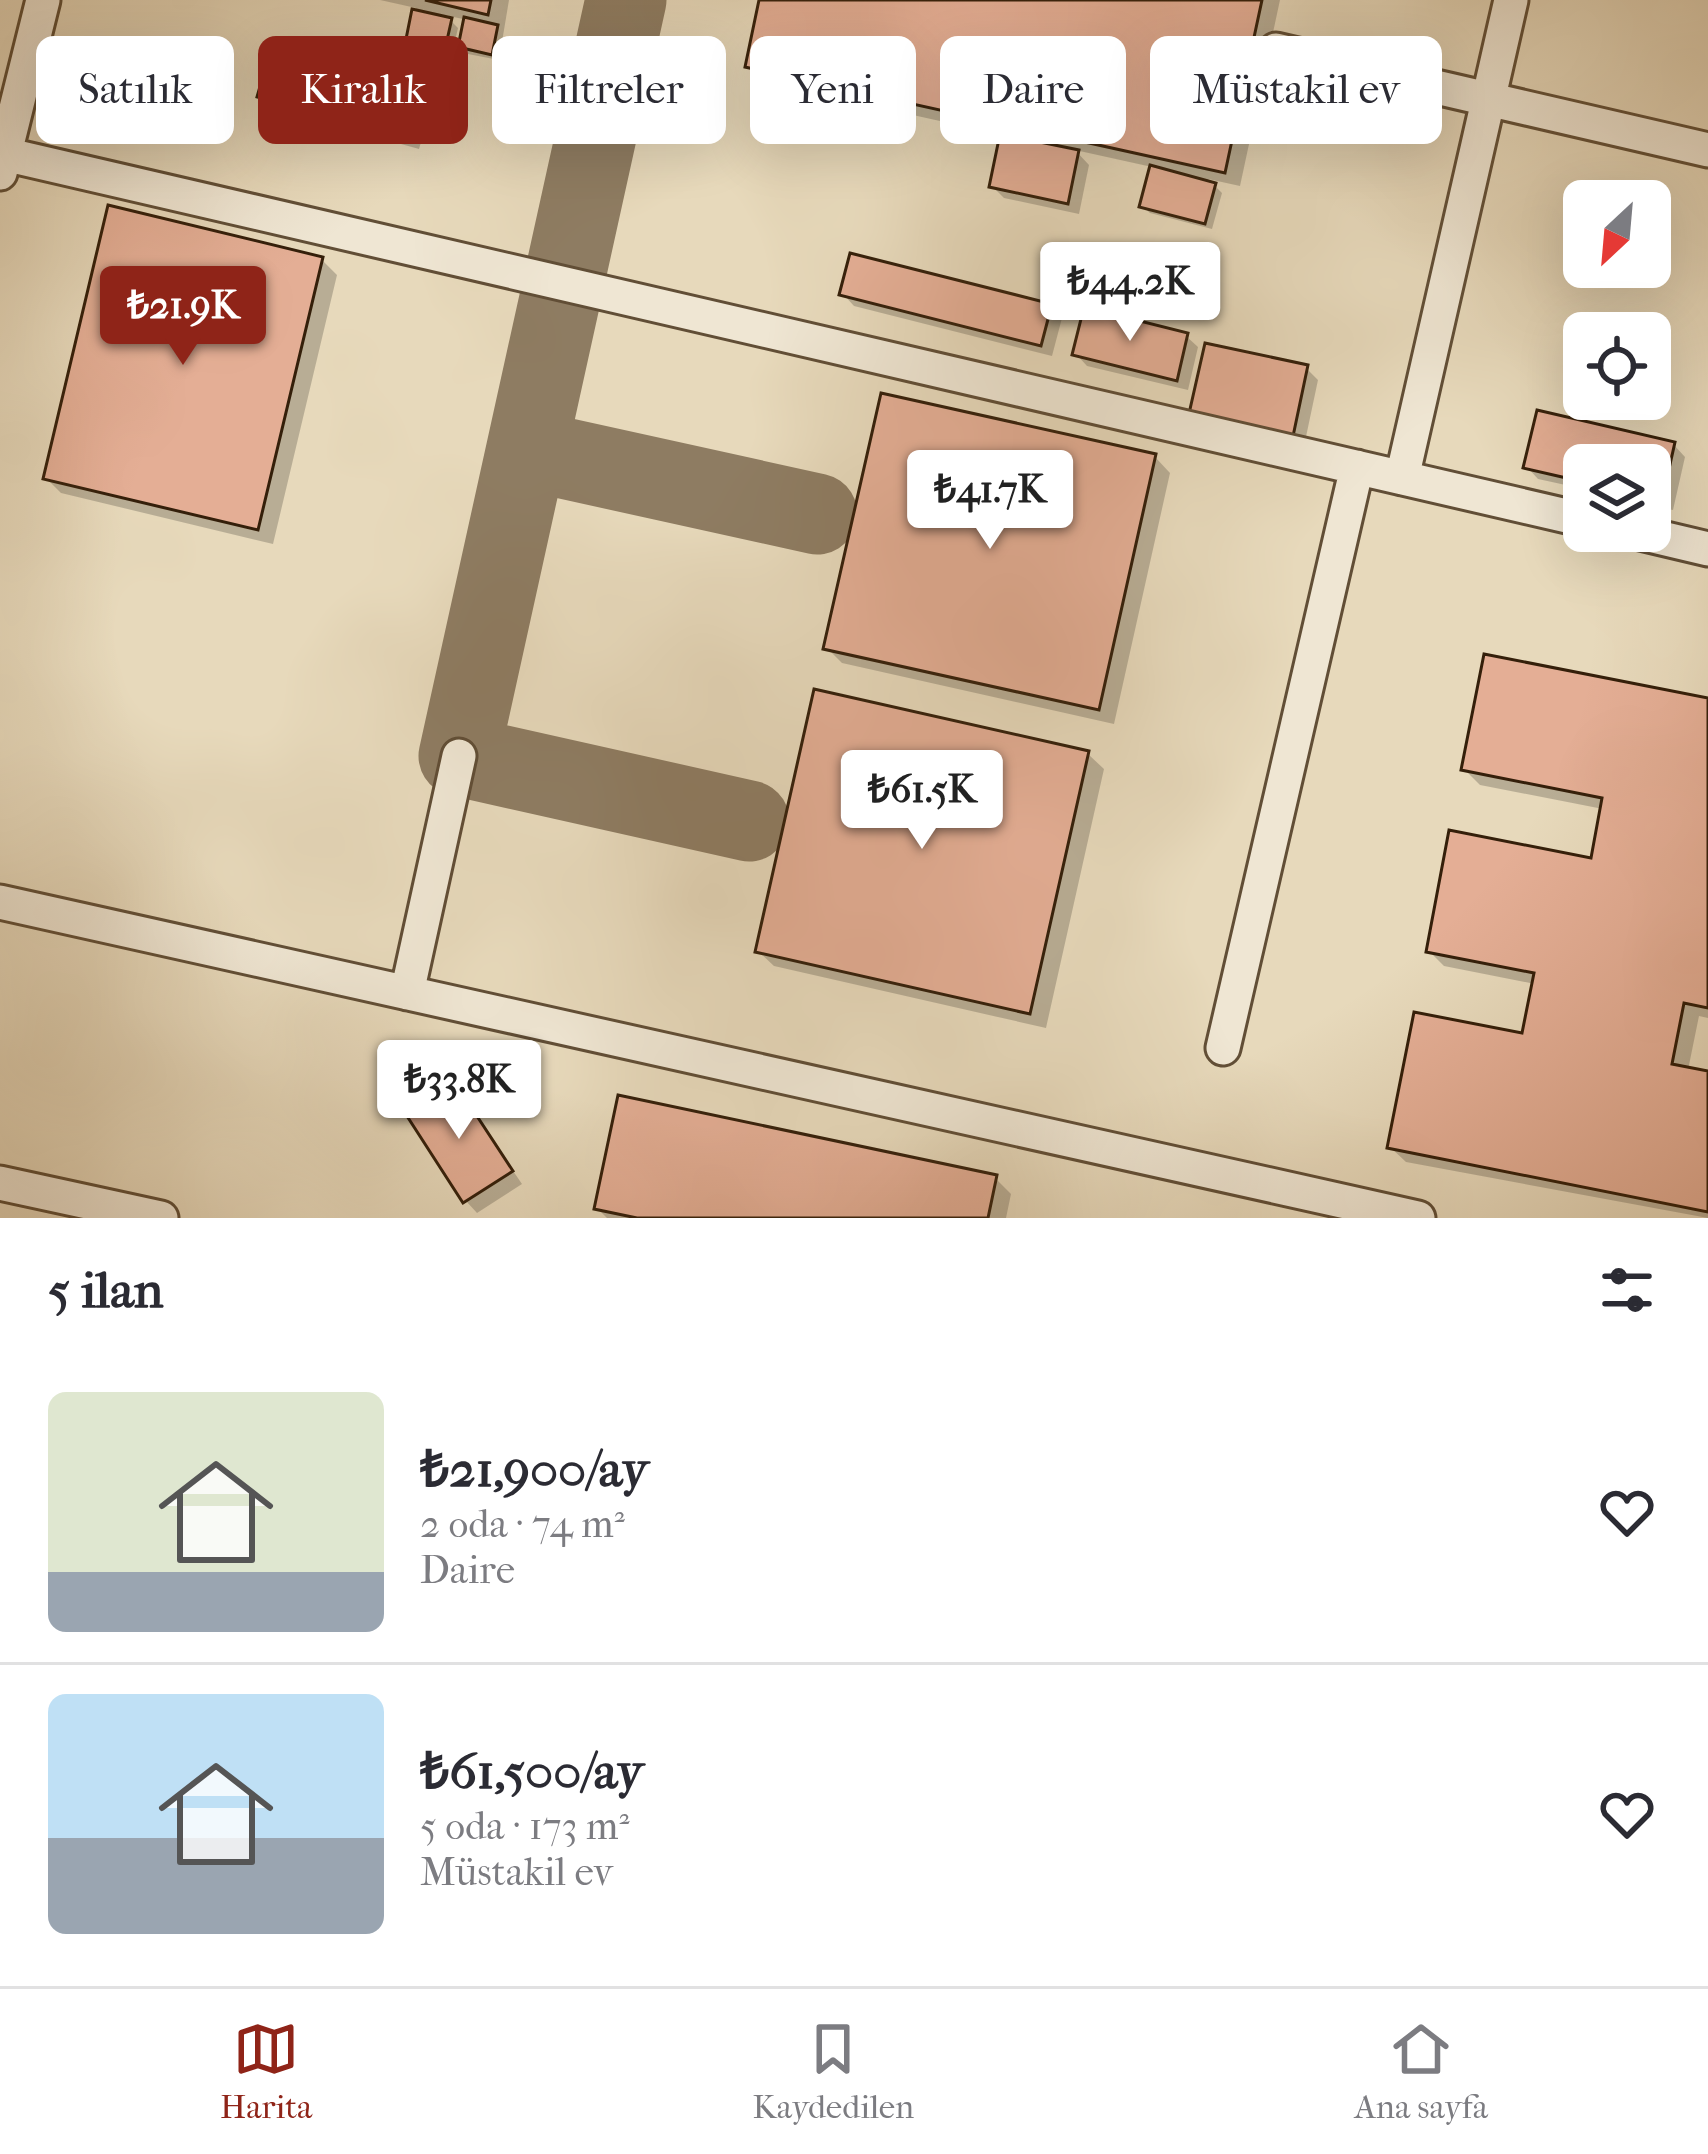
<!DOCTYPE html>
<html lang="tr">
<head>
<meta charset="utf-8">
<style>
	body { margin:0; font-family:"IM FELL French Canon",serif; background:#f2f2f3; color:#2b2b33; height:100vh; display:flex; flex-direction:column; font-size:45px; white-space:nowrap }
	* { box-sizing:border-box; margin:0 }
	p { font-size:39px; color:#7c7c81 }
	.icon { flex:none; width:66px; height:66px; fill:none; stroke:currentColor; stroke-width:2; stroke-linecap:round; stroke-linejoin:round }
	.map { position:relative; height:1218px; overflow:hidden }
	.drawer { display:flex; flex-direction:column; background:#fff; flex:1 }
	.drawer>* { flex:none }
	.banner { position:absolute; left:36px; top:36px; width:1638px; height:108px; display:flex; gap:24px }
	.needle { width:78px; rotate:206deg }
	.buttons { position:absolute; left:1563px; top:180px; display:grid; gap:24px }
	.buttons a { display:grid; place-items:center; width:108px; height:108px; border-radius:18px; background:#fff; box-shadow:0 12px 48px #0002; font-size:60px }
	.price { position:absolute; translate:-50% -102px; padding:0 27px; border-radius:12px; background:#fff; color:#222; font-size:39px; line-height:78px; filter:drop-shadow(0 3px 6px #0008) }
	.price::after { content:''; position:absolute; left:50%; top:72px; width:36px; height:27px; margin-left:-18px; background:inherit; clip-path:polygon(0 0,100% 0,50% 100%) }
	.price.active { background:#8f2418; color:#fff }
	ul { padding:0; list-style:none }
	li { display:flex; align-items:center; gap:36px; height:300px; padding:0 48px }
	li+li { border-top:3px solid #e1e1e2 }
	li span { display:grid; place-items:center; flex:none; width:336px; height:240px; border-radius:18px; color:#555 }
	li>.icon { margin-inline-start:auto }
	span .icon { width:144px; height:144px; fill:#fffc; stroke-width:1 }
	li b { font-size:51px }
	h2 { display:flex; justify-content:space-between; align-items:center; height:144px; padding:0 48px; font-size:51px }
	.tag { padding:0 42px; border-radius:18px; background:#fff; box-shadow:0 12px 48px #0002; font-size:42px; line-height:108px }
	.tag.active { background:#8f2418; color:#fff }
	.menu { display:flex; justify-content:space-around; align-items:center; height:168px; border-top:3px solid #e1e1e2; background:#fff; font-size:33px; color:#7c7c81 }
	.menu a { display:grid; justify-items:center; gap:6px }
	.menu .active { color:#8f2418 }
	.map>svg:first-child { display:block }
</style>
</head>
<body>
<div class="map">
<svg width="1708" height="1218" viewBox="0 0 1708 1218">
	<rect width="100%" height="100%" fill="#e7d9bb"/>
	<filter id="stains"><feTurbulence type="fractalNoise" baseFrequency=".00167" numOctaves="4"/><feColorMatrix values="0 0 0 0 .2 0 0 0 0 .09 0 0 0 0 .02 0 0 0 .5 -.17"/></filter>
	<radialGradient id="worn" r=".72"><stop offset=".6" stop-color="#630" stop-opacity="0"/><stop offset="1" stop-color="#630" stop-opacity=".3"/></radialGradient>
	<path fill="#0003" d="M 380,0 L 509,0 L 499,60 L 468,54 L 461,46 L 467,20 L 445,15 L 458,28 L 450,63 L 415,56 L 407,48 L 416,8 Z
		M 762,0 L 1280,0 L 1240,186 L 1208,179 L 1222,193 L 1212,229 L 1150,213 L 1142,206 L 1152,167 L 1075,150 L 1089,165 L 1079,214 L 1004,198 L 992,186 L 1003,135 L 764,82 L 748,66 Z
		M 299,74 L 306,82 L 298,112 L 260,96 Z
		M 422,87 L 434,99 L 419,149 L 318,121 L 307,109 Z
		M 322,260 L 337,275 L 273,544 L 61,493 L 46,478 Z
		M 843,294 L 1050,306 L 1062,318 L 1052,356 L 854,306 Z
		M 1186,336 L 1198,347 L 1188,390 L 1087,366 L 1076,354 Z
		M 1306,368 L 1318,380 L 1303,451 L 1203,429 Z
		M 1674,445 L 1685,457 L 1673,510 L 1650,505 L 1650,465 L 1584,465 L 1584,489 L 1538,479 L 1527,467 Z
		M 1155,457 L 1170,473 L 1114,724 L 842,663 L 827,648 Z
		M 1708,702 L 1708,1018 L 1699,1016 L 1688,1070 L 1708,1074 L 1708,1218 L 1406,1162 L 1390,1147 L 1524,1037 L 1535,984 L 1444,966 L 1429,951 L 1593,861 L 1603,809 L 1480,785 L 1464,769 Z
		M 1088,754 L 1104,769 L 1046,1028 L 774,966 L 758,951 Z
		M 454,1085 L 522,1184 L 477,1213 L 466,1201 Z
		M 995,1178 L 1011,1194 L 1006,1218 L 607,1218 L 597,1208 Z"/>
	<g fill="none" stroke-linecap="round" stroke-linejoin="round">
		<path stroke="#8e7c62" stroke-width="81" d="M 626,0 L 459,756 L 749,821
			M 527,450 L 817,514"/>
	</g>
	<path fill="#e4ae95" stroke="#341f0a" stroke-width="3" d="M 425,0 L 491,0 L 488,15 Z
		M 759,0 L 1262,0 L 1225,173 L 745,67 Z
		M 412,9 L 452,18 L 443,58 L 404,49 Z
		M 464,17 L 498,25 L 492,55 L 458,47 Z
		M 319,55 L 423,85 L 408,139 L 303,110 Z
		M 267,62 L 301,72 L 291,106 L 257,97 Z
		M 1000,134 L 1079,150 L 1068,204 L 989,187 Z
		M 1150,165 L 1216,183 L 1205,224 L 1139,207 Z
		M 108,205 L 323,257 L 258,530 L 43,479 Z
		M 850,253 L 1052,304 L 1041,346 L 839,295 Z
		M 1084,307 L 1188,333 L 1177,381 L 1072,355 Z
		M 1205,343 L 1308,365 L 1292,441 L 1188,418 Z
		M 881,393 L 1156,454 L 1099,710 L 823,649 Z
		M 1537,410 L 1675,442 L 1662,500 L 1650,497 L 1650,465 L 1584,465 L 1584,482 L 1523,468 Z
		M 1484,654 L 1708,698 L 1708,1008 L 1684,1003 L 1672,1064 L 1708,1071 L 1708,1212 L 1387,1148 L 1414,1012 L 1522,1033 L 1534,973 L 1426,952 L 1449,830 L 1591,858 L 1602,798 L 1461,770 Z
		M 814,689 L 1089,751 L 1030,1014 L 755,952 Z
		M 454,1081 L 513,1171 L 463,1203 L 405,1113 Z
		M 618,1095 L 997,1175 L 988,1218 L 637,1218 L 594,1209 Z"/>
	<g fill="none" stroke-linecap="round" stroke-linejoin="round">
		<g stroke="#614e36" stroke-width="39">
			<path id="minor" d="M 1276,50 L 1708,150
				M 0,153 L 1584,520
				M 0,173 L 43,0
				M 1402,478 L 1511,0
				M 1632,531 L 1708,549
				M 0,902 L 1418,1218
				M 407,993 L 459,756
				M 1223,1048 L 1357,467
				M 0,1183 L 161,1218"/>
		</g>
		<use href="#minor" stroke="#efe6d3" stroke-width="33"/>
	</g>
	<rect width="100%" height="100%" filter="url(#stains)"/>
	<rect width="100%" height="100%" fill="url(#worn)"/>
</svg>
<div class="buttons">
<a><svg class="needle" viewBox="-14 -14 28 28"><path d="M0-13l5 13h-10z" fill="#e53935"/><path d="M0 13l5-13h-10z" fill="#7c7c81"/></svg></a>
<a><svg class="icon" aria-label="locate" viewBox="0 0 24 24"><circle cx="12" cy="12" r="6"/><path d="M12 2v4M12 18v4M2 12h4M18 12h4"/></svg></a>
<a><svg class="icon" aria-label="layers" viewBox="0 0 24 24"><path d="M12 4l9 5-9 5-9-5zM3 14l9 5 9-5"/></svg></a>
</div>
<b class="price" style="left:1130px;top:344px">₺44.2K</b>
<b class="price active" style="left:183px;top:368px">₺21.9K</b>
<b class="price" style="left:990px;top:552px">₺41.7K</b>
<b class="price" style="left:922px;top:852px">₺61.5K</b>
<b class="price" style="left:459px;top:1142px">₺33.8K</b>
<div class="banner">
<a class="tag">Satılık</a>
<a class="tag active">Kiralık</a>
<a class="tag">Filtreler</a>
<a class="tag">Yeni</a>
<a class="tag">Daire</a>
<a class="tag">Müstakil ev</a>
</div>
</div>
<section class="drawer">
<h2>5 ilan<svg class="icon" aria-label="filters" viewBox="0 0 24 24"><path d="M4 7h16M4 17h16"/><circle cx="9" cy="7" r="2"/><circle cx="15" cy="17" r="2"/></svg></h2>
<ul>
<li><span style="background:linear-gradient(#dfe7d0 75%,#9aa5b1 0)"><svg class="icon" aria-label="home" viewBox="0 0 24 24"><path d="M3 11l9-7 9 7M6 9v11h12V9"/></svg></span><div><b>₺21,900/ay</b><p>2 oda · 74 m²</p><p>Daire</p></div><svg class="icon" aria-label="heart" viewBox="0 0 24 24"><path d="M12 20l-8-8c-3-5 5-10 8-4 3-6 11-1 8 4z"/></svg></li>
<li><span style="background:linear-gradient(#bfe0f5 60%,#9aa5b1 0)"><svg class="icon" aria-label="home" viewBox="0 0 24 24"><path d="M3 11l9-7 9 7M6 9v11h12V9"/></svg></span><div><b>₺61,500/ay</b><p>5 oda · 173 m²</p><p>Müstakil ev</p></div><svg class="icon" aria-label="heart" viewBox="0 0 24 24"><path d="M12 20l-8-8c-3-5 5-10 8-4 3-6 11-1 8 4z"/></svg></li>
</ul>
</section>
<nav class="menu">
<a class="active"><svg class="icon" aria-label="map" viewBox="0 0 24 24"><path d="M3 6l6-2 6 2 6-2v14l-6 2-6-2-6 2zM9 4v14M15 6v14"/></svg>Harita</a>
<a><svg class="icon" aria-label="saved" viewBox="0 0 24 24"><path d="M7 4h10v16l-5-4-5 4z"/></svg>Kaydedilen</a>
<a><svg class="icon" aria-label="home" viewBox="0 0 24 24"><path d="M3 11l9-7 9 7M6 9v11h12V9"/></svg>Ana sayfa</a>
</nav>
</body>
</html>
